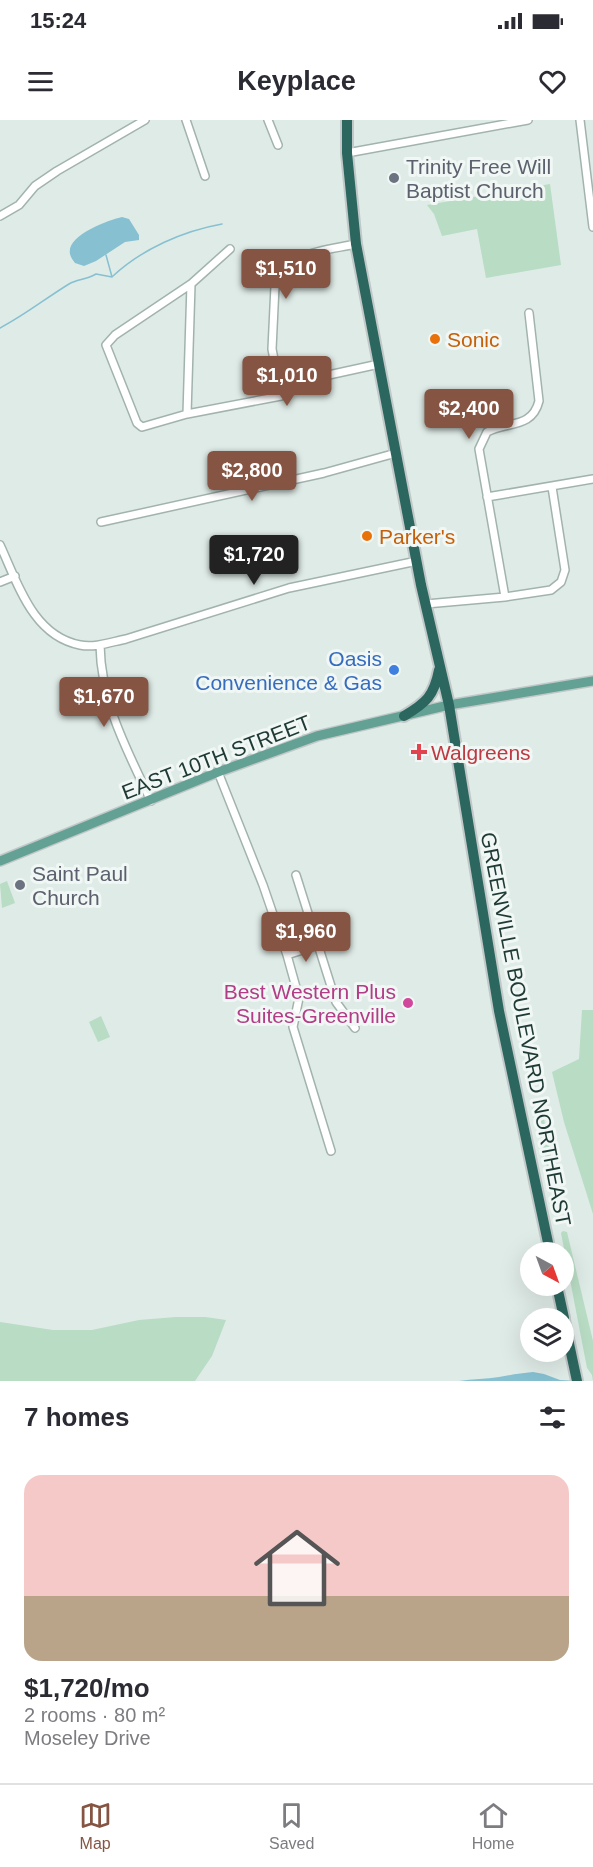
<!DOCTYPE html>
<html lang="en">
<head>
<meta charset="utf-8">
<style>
	body { margin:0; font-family:Helvetica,sans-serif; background:#f2f2f3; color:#2b2b33; height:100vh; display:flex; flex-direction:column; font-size:22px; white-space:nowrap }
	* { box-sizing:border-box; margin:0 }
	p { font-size:20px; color:#7c7c81 }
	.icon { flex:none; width:33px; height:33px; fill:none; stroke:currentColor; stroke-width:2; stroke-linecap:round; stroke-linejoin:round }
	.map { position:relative; height:1261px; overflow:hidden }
	.details { display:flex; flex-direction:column; background:#fff; flex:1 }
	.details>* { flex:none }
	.needle { width:39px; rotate:139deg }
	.fabs { position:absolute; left:520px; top:1122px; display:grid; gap:12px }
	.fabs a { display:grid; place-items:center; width:54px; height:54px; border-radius:50%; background:#fff; box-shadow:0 6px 24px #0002; font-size:30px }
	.price { position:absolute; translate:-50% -51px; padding:0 14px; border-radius:6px; background:#855442; color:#fff; font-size:20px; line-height:39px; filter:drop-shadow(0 2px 3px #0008) }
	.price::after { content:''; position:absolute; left:50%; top:36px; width:18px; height:14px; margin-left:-9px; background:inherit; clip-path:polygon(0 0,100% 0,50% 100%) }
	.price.current { background:#222; color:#fff }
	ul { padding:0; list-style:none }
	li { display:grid; align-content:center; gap:12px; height:318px; padding:0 24px }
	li+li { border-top:2px solid #e1e1e2 }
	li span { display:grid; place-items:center; height:186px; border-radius:18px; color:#555 }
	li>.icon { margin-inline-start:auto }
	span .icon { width:108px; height:108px; fill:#fffc; stroke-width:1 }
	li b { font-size:26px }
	h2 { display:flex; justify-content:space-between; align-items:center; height:72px; padding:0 24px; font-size:26px }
	.status { display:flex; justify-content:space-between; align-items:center; height:42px; padding:0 30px; background:#fff; direction:ltr }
	.status svg { height:16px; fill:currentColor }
	header { display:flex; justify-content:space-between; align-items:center; height:78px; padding:0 24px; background:#fff; font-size:27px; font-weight:700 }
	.tabs { display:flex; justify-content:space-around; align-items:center; height:84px; border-top:2px solid #e1e1e2; background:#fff; font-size:16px; color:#7c7c81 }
	.tabs a { display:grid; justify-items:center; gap:3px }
	.tabs .current { color:#855442 }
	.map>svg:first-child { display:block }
</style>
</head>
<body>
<div class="status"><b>15:24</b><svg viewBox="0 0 49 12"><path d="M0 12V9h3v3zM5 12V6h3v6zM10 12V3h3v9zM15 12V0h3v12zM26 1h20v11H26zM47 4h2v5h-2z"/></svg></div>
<header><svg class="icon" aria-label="menu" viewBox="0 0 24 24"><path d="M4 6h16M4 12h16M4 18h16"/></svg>Keyplace<svg class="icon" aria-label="heart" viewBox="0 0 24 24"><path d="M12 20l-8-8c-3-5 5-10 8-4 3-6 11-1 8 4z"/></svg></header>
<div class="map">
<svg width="593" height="1261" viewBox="0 0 593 1261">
	<rect width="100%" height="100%" fill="#dfebe7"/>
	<path fill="#b8dcc4" d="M 550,64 L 561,145 L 486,158 L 477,109 L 442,116 L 434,94 L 427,85 Z
		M 7,761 L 15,783 L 2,788 L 0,764 Z
		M 582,890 L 593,890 L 593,1094 L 564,1002 L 552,952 L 579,939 Z
		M 101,896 L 110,917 L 98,922 L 89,902 Z
		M 536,986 L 543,994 L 557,1066 L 555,1071 L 551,1070 L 543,1025 L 532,989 Z
		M 563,1111 L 567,1112 L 593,1221 L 593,1261 L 592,1255 L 587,1248 L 561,1113 Z
		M 176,1197 L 205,1197 L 226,1200 L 212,1236 L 195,1261 L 0,1261 L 0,1202 L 53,1210 L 92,1210 L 139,1200 Z"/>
	<path fill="#86c0d1" d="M 122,97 L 129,99 L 139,115 L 139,120 L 125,122 L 96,141 L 84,146 L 75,143 C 73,140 71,138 70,134 C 66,115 109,100 122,97 Z
		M 533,1252 L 544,1254 L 560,1260 L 580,1261 L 459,1261 C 473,1259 486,1259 499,1257 C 510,1255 521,1253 533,1252 Z"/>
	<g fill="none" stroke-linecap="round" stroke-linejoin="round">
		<path stroke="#86c0d1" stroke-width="1.5" d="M 106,135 L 112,157
			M 113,156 C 142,129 183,111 222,104
			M 0,208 C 25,195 46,178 69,164 C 77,159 86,160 96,154 L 112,157"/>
		<g stroke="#a2b3ae" stroke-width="10">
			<path id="minor" d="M 186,0 L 205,56
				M 268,0 L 278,25
				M 580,0 L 593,107
				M 347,33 L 528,0
				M 0,96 L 19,85 L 35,66 L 57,51 L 145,0
				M 191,164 L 115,215 L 106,225 L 137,303 L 142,307 L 187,294 L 191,164 L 230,129
				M 281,276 L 272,229 L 275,166 C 289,131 323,131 356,124
				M 187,294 L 281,276 L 315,258 L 379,244
				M 487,377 L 593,359
				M 101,402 L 324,353 L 396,333
				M 0,425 C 18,464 33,516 80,525 C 95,528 111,522 126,519 L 289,468 L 417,441
				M 0,462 L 15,456
				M 505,477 L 479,329 L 487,312 C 507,301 532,309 539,281 L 529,193
				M 426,484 L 505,477 L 551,470 L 561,462 L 565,450 L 552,367
				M 100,525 C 101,583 127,630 151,681
				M 218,652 L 263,765 L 287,835 L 299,878 L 293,907 L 331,1031
				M 296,755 L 336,882 L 355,908
				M 287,835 L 318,825"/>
		</g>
		<g stroke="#c1c8c7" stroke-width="12">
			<path id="major" d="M 0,741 L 218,652 L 317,616 L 449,585 L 593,561"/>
		</g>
		<g stroke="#c1c8c7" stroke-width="14">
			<path id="highway" d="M 347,0 L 347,33 L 356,124 L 421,465 L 449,585 L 499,891 L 550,1132
				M 404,596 C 426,583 434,576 439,550
				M 557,1166 L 564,1198
				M 564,1200 L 577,1261"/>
		</g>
		<use href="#minor" stroke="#fff" stroke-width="7"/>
		<use href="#major" stroke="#63a195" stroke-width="9"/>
		<use href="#highway" stroke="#2c675f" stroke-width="10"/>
	</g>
	<g fill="#6b7280" stroke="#f0f7f4" stroke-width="2">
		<circle cx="394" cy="58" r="6"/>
		<circle cx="20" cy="765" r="6"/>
	</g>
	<g fill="#e8710a" stroke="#f0f7f4" stroke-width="2">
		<circle cx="435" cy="219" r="6"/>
		<circle cx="367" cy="416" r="6"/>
	</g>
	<circle fill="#3f7fe0" stroke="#f0f7f4" stroke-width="2" cx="394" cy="550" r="6"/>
	<path fill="#e0444e" stroke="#f0f7f4" stroke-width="2" d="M416 623h6v6h6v6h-6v6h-6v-6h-6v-6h6z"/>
	<circle fill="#d1479c" stroke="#f0f7f4" stroke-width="2" cx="408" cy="883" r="6"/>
	<g text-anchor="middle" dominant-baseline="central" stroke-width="6" stroke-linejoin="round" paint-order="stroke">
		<g font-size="21" fill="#5b616d" stroke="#f0f7f4" text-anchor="start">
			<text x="406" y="46">Trinity Free Will<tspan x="406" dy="24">Baptist Church</tspan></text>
			<text x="32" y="753">Saint Paul<tspan x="32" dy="24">Church</tspan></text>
		</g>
		<g font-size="21" fill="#c56008" stroke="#f0f7f4" text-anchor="start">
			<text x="447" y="219">Sonic</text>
			<text x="379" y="416">Parker's</text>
		</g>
		<g font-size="21" fill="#366cbe" stroke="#f0f7f4" text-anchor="end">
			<text x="382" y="538">Oasis<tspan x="382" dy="24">Convenience &amp; Gas</tspan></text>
		</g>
		<g font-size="21" fill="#be3a42" stroke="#f0f7f4" text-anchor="start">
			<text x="431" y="632">Walgreens</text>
		</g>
		<g font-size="21" fill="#203b36" stroke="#f0f7f4">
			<text transform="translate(216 637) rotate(-21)">EAST 10TH STREET</text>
			<text transform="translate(526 909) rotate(79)">GREENVILLE BOULEVARD NORTHEAST</text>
		</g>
		<g font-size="21" fill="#b23c85" stroke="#f0f7f4" text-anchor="end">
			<text x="396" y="871">Best Western Plus<tspan x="396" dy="24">Suites-Greenville</tspan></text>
		</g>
	</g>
</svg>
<div class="fabs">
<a><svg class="needle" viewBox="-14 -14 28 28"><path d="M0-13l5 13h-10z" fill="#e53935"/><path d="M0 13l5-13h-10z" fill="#7c7c81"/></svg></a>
<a><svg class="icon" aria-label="layers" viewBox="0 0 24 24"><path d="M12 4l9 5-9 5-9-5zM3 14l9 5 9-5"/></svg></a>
</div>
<b class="price" style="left:286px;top:180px">$1,510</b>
<b class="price" style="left:287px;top:287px">$1,010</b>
<b class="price" style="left:469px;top:320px">$2,400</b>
<b class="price" style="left:252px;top:382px">$2,800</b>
<b class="price current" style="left:254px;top:466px">$1,720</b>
<b class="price" style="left:104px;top:608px">$1,670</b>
<b class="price" style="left:306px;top:843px">$1,960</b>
</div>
<section class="details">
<h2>7 homes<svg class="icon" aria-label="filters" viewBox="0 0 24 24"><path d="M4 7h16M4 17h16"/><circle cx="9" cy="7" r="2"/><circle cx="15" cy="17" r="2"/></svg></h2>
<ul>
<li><span style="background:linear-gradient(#f6c9c9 65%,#b9a48a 0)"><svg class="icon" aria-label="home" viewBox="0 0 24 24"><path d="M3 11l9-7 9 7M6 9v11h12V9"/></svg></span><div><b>$1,720/mo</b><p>2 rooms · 80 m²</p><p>Moseley Drive</p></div></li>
</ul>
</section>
<nav class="tabs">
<a class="current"><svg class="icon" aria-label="map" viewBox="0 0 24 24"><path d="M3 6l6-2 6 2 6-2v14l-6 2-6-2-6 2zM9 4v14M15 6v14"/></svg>Map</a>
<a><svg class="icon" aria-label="saved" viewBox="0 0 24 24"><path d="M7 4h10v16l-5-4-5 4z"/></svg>Saved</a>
<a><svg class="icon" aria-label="home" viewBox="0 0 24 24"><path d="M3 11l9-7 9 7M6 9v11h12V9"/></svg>Home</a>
</nav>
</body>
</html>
